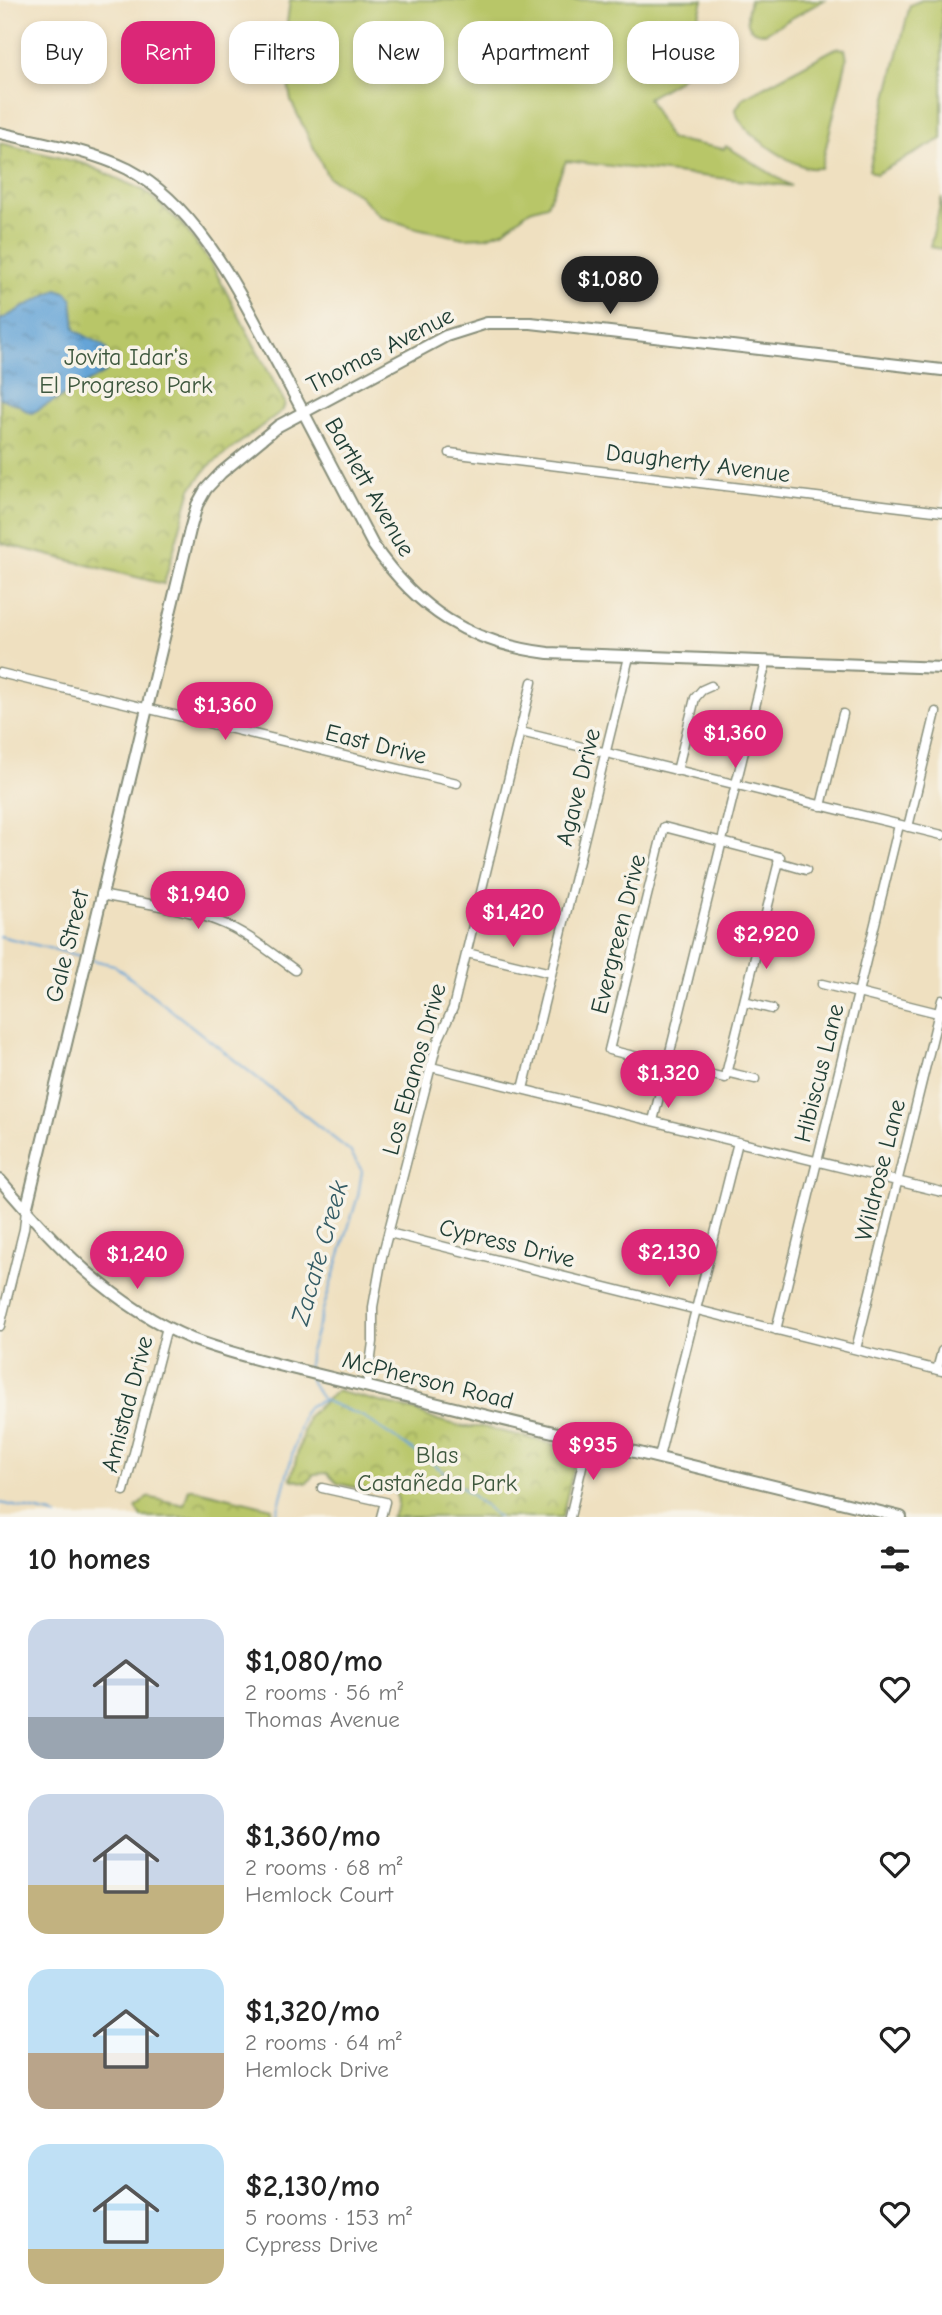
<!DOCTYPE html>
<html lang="en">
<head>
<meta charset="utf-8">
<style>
	body { margin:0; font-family:"Comic Neue",sans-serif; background:#f6f6f6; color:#222; height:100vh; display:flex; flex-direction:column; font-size:26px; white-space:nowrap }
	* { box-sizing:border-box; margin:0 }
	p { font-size:23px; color:#767676 }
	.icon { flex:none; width:38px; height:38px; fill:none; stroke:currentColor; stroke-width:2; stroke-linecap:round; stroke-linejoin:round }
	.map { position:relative; height:1517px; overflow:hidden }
	.panel { display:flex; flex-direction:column; background:#fff; flex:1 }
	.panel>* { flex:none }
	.hud { position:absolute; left:21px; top:21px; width:901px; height:63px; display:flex; gap:14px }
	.price { position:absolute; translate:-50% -60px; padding:0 16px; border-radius:24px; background:#db2777; color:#fff; font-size:23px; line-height:46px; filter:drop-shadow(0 2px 4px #0008) }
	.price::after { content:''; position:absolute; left:50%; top:42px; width:21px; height:16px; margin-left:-10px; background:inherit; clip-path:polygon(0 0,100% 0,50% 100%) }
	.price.on { background:#222; color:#fff }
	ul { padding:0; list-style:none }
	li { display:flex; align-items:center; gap:21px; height:175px; padding:0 28px }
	li span { display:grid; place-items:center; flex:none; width:196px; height:140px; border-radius:21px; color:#555 }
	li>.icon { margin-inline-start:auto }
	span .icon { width:84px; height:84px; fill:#fffc; stroke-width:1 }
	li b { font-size:30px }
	h2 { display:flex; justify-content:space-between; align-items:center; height:84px; padding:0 28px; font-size:30px }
	.tag { padding:0 24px; border-radius:21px; background:#fff; box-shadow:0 4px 10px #0003; font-size:24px; line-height:63px }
	.tag.on { background:#db2777; color:#fff }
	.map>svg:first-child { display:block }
</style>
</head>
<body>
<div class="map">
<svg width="942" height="1517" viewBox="0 0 942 1517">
	<defs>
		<pattern id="park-crowns" width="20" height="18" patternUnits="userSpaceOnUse" patternTransform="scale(1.75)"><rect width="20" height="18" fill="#b8c668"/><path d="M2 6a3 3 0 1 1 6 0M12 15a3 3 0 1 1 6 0" fill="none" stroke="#95a256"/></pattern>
		<pattern id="water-ripples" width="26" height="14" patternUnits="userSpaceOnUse" patternTransform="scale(1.75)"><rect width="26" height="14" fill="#65a4d7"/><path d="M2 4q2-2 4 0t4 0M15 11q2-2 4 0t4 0" fill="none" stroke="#5387af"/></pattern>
	</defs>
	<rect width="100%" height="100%" fill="#f7f3e8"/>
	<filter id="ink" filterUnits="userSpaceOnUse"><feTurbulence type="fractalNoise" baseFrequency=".0143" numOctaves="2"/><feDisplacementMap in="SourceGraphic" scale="14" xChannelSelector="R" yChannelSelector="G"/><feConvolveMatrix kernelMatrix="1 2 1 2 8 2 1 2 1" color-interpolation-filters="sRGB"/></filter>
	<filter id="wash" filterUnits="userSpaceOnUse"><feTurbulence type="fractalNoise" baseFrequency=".00686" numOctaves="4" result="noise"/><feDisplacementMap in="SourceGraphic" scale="28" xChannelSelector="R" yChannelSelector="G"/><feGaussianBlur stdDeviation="1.57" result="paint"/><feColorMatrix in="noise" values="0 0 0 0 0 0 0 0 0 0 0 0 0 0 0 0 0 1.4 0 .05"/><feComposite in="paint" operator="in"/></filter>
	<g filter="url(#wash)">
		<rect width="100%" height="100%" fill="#efe0c0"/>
		<path fill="#b8c668" stroke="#6c824e" stroke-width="2" d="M 290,0 L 703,0 L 683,75 L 677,81 L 648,98 L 670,139 L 724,149 L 726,146 L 791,186 L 566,161 L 547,205 L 530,210 L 503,231 L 486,237 L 463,238 L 416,228 L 381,217 L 358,194 L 328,177 L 291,101 L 283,54 Z
			M 750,0 L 824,0 L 765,33 C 743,33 746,15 750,0 Z
			M 922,0 L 942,0 L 942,139 L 876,174 L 869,170 L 910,5 Z
			M 836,48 L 845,49 L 847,59 L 821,168 C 816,168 810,169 805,167 C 786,160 736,130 736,109 L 743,98 Z
			M 942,197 L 942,249 L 930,247 Z"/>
		<path fill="url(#park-crowns)" stroke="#6c824e" stroke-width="2" d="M 0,143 L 85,164 L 145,191 L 182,224 L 212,265 L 285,403 L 283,410 L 209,466 L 191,489 L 164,584 L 0,543 Z
			M 336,1391 L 416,1411 L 433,1419 L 464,1427 L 483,1427 L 570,1448 L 576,1458 L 562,1517 L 391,1517 C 400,1507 401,1496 389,1488 L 370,1491 L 337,1483 L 327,1473 L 314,1474 L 307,1483 L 291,1479 L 307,1417 Z
			M 189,1488 L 272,1508 L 270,1517 L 142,1517 L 136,1508 L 147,1497 L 184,1505 Z"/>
		<path fill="url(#water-ripples)" stroke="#427086" stroke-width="2" d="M 57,289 L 66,292 L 72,298 L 75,329 C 96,347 114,337 106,372 L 32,413 C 25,412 24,408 19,405 C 12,402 6,402 0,397 L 0,320 Z"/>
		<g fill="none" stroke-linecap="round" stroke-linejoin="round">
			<path stroke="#65a4d7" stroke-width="2" d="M 0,936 L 84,957
				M 93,960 L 114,965 L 350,1151 L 362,1171 L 358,1196 L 309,1355 L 308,1369
				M 309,1377 L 313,1386 L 323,1400 L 364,1417 L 440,1469 L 498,1517
				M 0,1503 L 52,1514 L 57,1517
				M 276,1517 L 303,1413 L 309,1406 L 323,1400"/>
		</g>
	</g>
	<g filter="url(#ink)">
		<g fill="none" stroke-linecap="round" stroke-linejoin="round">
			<g stroke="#878e7a" stroke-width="11">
				<path id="street" d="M 450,453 L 942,512
					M 0,673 L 457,783
					M 521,732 L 942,835
					M 677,771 L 695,698 L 702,690 L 711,686
					M 821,806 L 843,714
					M 664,827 L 780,857 L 725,1078 L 609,1050 Z
					M 908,827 L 936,712
					M 778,862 L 806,870
					M 101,895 C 139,903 181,907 217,921 C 246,932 270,952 295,970
					M 761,932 L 789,940
					M 467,953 L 551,973
					M 822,984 L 942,1014
					M 744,1002 L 772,1009
					M 431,1067 L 942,1192
					M 726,1072 L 755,1079
					M 523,1089 L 629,657
					M 653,1121 L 766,662
					M 389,1233 L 942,1371
					M 0,1326 L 24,1229 L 26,1210
					M 776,1330 L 899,825
					M 856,1349 L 942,1000
					M 937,1370 L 942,1351
					M 367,1387 L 373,1342 L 373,1307 L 382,1257 L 437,1043 L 453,1008 L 532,682
					M 659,1457 L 738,1142
					M 322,1488 L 385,1502 L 381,1517
					M 124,1491 L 167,1327
					M 570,1517 L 588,1441"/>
			</g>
			<g stroke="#878e7a" stroke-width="14">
				<path id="secondary" d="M 0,133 C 42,143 89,150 128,169 C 201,207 243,301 281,370 C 312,428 342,486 373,545 C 418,610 469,643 548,653 L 942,668
					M 0,1180 C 55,1245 112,1306 192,1339 C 225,1352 260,1360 295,1369 L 901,1517
					M 26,1210 L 190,530 L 197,505 L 206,489 L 221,473 L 278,426 L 446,336 L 487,323 L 531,323 L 942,370"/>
			</g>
			<use href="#street" stroke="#fff" stroke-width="8"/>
			<use href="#secondary" stroke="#fff" stroke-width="10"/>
		</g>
	</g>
	<g text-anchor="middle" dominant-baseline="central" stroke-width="7" stroke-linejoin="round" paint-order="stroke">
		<g font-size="24" fill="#1f3d34" stroke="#f7f3e8">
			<text transform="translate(380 350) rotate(-27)">Thomas Avenue</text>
			<text transform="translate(698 463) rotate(7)">Daugherty Avenue</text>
			<text transform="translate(370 487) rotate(60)">Bartlett Avenue</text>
			<text transform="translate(376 744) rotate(14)">East Drive</text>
			<text transform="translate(578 787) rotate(-76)">Agave Drive</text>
			<text transform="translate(618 934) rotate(-76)">Evergreen Drive</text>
			<text transform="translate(67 946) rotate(-76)">Gale Street</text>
			<text transform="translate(414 1069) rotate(-74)">Los Ebanos Drive</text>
			<text transform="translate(819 1073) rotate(-76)">Hibiscus Lane</text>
			<text transform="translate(880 1170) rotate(-76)">Wildrose Lane</text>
			<text transform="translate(507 1243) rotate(14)">Cypress Drive</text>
			<text transform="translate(428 1380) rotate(14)">McPherson Road</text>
			<text transform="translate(127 1404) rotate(-75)">Amistad Drive</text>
		</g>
		<g font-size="24" fill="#3e583e" stroke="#f7f3e8">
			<text x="126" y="357">Jovita Idar's<tspan x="126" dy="28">El Progreso Park</tspan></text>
			<text x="437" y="1455">Blas<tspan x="437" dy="28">Castañeda Park</tspan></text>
		</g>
		<g font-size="26" font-style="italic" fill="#345c65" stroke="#f7f3e8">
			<text transform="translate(320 1253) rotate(-74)">Zacate Creek</text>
		</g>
	</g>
</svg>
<b class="price on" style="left:610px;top:316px">$1,080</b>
<b class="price" style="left:225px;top:742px">$1,360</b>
<b class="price" style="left:735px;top:770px">$1,360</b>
<b class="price" style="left:198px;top:931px">$1,940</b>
<b class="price" style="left:513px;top:949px">$1,420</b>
<b class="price" style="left:766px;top:971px">$2,920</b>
<b class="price" style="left:668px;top:1110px">$1,320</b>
<b class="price" style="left:669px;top:1289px">$2,130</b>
<b class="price" style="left:137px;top:1291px">$1,240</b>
<b class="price" style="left:593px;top:1482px">$935</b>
<div class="hud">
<a class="tag">Buy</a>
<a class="tag on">Rent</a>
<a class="tag">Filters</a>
<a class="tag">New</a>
<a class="tag">Apartment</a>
<a class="tag">House</a>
</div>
</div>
<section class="panel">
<h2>10 homes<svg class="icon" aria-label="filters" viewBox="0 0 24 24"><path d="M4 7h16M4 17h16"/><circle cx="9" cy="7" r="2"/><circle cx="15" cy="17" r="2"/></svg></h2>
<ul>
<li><span style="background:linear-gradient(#c9d6e8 70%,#9aa5b1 0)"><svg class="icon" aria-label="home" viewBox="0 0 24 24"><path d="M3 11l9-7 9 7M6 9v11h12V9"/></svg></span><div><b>$1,080/mo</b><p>2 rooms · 56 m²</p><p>Thomas Avenue</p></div><svg class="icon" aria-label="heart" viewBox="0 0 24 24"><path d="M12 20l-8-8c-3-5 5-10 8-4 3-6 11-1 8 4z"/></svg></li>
<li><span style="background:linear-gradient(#c9d6e8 65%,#c2b280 0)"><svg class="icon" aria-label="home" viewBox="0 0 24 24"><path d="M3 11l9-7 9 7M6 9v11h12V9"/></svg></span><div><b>$1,360/mo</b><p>2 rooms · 68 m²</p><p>Hemlock Court</p></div><svg class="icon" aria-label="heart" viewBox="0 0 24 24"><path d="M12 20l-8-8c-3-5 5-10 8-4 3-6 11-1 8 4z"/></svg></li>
<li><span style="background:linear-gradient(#bfe0f5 60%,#b9a48a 0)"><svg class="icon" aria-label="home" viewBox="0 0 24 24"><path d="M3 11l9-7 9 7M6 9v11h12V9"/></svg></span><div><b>$1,320/mo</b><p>2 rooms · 64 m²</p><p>Hemlock Drive</p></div><svg class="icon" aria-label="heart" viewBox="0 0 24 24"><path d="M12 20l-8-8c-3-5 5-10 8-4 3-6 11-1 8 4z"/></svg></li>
<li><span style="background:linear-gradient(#bfe0f5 75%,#c2b280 0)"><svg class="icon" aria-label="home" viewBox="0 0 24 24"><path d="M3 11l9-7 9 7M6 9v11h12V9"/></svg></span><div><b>$2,130/mo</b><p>5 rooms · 153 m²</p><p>Cypress Drive</p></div><svg class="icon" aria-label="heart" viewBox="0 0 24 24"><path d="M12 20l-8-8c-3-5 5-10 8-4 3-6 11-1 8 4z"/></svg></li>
</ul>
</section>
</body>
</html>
